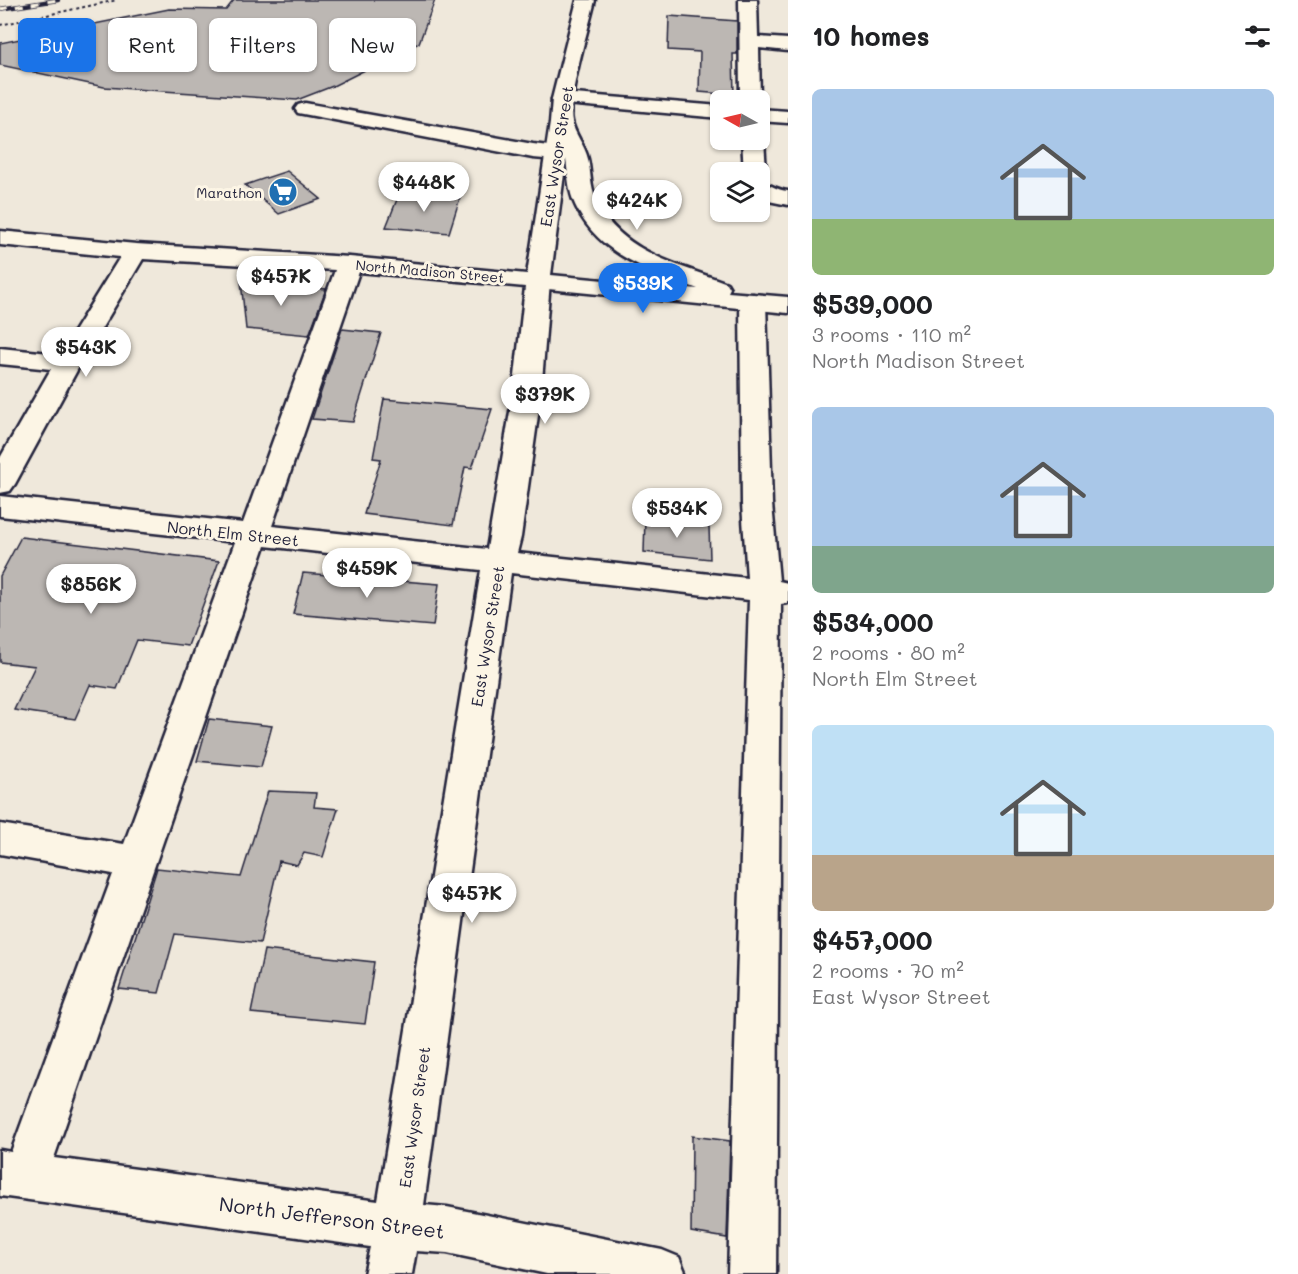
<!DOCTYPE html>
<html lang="en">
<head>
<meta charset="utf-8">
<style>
	body { margin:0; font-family:Mali,sans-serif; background:#f6f6f6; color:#202124; height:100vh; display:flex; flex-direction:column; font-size:22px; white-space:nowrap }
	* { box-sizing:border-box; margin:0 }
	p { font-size:20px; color:#757577 }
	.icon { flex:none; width:33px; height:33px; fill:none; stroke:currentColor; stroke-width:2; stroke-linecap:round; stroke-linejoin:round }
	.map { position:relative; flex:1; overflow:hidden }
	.details { display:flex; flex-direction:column; background:#fff; width:510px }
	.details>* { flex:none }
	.hud { position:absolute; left:18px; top:18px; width:570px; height:54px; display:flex; gap:12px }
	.needle { width:39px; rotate:278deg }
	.fabs { position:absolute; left:710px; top:90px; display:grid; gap:12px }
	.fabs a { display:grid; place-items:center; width:60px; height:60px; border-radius:9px; background:#fff; box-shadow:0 2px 4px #0004; font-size:30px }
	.price { position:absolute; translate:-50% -51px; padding:0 14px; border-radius:21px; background:#fff; color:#222; font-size:20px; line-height:39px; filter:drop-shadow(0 2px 3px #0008) }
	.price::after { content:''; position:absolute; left:50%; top:36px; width:18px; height:14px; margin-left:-9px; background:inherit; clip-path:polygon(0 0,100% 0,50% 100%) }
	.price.selected { background:#1a73e8; color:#fff }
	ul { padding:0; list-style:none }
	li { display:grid; align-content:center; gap:12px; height:318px; padding:0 24px }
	li span { display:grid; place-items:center; height:186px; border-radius:9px; color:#555 }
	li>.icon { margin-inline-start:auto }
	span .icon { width:108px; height:108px; fill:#fffc; stroke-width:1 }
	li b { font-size:26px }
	h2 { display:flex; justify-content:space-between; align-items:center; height:72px; padding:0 24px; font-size:26px }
	.pill { padding:0 21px; border-radius:9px; background:#fff; box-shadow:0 2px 4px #0004; font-size:21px; line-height:54px }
	.pill.selected { background:#1a73e8; color:#fff }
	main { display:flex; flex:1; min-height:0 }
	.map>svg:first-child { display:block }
</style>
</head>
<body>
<main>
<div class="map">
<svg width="788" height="1274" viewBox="0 0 788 1274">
	<rect width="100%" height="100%" fill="#efe8db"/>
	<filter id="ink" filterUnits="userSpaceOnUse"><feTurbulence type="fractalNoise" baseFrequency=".0167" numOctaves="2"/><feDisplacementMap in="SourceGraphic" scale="12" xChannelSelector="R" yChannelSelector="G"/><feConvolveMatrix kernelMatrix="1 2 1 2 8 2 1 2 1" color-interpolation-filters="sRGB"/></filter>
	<g filter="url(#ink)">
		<path fill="#bcb7b3" stroke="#22223b" stroke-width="1.5" d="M 234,0 L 435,0 L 419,43 L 333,86 L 297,100 L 104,87 L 0,65 L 0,43 L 169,9 L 226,10 Z
			M 669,16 L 737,21 L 737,54 L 733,54 L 734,95 L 699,92 L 700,52 L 668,50 Z
			M 287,171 L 321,199 L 279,214 L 245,185 Z
			M 400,192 L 460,198 L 449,233 L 386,227 Z
			M 241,281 L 326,289 L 309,335 L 246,329 Z
			M 342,329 L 381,333 L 353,422 L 312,419 Z
			M 384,399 L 492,409 L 472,468 L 465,467 L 453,525 L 364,514 L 381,459 L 373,458 Z
			M 645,519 L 709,526 L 710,559 L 644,552 Z
			M 21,537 L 219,561 L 188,646 L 137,640 L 117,689 L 90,685 L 75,719 L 14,710 L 35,666 L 0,662 L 0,576 Z
			M 303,573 L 439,584 L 433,626 L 293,614 Z
			M 209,719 L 272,726 L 261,767 L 197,761 Z
			M 268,791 L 316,793 L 314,807 L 338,809 L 323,857 L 304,853 L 297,865 L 279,861 L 260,943 L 175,934 L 159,993 L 119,989 L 157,868 L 241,877 Z
			M 264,950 L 374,962 L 365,1024 L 251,1013 Z
			M 692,1136 L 730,1141 L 727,1238 L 691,1232 Z"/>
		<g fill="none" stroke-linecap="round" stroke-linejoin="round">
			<g stroke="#22223b" stroke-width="5">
				<path id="minor" d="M 739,0 L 757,0 L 758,37 L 788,39 L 788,51 L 759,48 L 760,100 L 759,102 L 740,100 Z
					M 562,93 L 720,106 L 720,118 L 555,103 L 552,99 L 555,95 Z
					M 305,103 L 533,144 L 564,148 L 567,153 L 564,158 L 556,160 L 533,158 L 298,113 L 295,109 L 298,105 Z
					M 759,109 L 788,111 L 788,123 L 759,121 Z
					M 759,135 L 764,140 L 766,172 L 759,178 L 759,172 L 744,172 L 742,140 L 759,140 Z
					M 759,181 C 770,184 776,190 788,191 L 788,205 L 759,199 Z
					M 0,231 L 136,244 L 350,257 L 547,276 L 550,281 L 541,394 L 521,537 L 517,553 L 747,578 L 742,504 L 740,302 L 744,297 L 753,294 L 762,297 L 766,302 L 772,504 L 779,581 L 788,583 L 788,603 L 781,604 L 776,1274 L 728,1274 L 749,600 L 511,573 L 424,1205 L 447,1207 L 662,1250 L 679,1257 L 686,1274 L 547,1274 L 447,1253 L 416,1251 L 412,1274 L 364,1274 L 370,1247 L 0,1196 L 0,1150 L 11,1152 L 113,874 L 0,854 L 0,824 L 124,844 L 235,542 L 0,516 L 0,496 L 243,523 L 335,270 L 143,259 L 81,363 L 15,484 L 10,491 L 0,493 L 0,458 L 51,369 L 0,364 L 0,348 L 60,354 L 120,257 L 0,245 ZM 359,272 L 525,287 L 513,394 L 487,549 L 272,526 ZM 265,546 L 481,570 L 378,1201 L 54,1158 Z"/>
			</g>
			<g stroke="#22223b" stroke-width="5">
				<path id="major" d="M 577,0 L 595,0 C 589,28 567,96 572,121 C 574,134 585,145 588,159 C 591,172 590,187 596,199 C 616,251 680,265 727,283 L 730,288 L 728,292 L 788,297 L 788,313 L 538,288 L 529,286 L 526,281 L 550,123 L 552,99 ZM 566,159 C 568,172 568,187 573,200 C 595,254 648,270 698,289 L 551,275 Z"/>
			</g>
			<path stroke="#22223b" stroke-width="2" stroke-dasharray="3 3" stroke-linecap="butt" d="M 0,25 L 117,0"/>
			<use href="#minor" fill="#fcf5e5" fill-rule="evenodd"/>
			<use href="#major" fill="#fcf5e5" fill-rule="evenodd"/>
			<g stroke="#22223b" stroke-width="4.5">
				<path id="rail" d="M 0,9 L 58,0"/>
			</g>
			<use href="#rail" stroke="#fcf5e5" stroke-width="3" stroke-dasharray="8" stroke-linecap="butt"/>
		</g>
	</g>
	<defs>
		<g id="supermarket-disc" transform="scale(1.5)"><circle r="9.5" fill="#1f6fb2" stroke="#fcf5e5"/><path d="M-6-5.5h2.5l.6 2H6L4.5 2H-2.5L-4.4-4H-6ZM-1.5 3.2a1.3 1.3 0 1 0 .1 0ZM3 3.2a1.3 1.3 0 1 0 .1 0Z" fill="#fff"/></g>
	</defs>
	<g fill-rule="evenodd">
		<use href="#supermarket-disc" x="283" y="192"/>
	</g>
	<g text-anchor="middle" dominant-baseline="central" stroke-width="6" stroke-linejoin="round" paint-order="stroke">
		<g font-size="14" fill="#22223b" stroke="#fcf5e5" text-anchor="end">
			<text x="262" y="192">Marathon</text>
		</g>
		<g font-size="14" fill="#22223b" stroke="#fcf5e5">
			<text transform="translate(430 271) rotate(5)">North Madison Street</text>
		</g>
		<g font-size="16" fill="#22223b" stroke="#fcf5e5">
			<text transform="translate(556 156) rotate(-81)">East Wysor Street</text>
			<text transform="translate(233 533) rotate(6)">North Elm Street</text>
			<text transform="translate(487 636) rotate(-81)">East Wysor Street</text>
			<text transform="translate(414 1117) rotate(-82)">East Wysor Street</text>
		</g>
		<g font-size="20" fill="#22223b" stroke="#fcf5e5">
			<text transform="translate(332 1217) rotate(7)">North Jefferson Street</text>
		</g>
	</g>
</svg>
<div class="fabs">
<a><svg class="needle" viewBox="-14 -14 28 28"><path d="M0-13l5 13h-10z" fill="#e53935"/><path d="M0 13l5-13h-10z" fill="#757577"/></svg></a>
<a><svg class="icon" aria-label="layers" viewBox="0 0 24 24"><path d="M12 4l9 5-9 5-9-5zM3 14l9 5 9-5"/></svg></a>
</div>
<b class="price" style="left:424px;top:213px">$448K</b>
<b class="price" style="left:637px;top:231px">$424K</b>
<b class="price" style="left:281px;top:307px">$457K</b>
<b class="price selected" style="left:643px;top:314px">$539K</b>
<b class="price" style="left:86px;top:378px">$543K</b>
<b class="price" style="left:545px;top:425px">$379K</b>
<b class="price" style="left:677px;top:539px">$534K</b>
<b class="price" style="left:367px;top:599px">$459K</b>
<b class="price" style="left:91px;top:615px">$856K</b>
<b class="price" style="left:472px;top:924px">$457K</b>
<div class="hud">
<a class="pill selected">Buy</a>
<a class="pill">Rent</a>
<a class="pill">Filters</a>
<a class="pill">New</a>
</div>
</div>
<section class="details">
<h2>10 homes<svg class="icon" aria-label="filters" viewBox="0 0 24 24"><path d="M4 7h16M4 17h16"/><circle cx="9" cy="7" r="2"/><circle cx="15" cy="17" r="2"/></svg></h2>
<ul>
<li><span style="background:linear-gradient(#a9c7e8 70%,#8fb573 0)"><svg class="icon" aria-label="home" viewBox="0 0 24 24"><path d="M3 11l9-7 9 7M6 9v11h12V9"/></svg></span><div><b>$539,000</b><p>3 rooms · 110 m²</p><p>North Madison Street</p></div></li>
<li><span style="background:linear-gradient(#a9c7e8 75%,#7fa58c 0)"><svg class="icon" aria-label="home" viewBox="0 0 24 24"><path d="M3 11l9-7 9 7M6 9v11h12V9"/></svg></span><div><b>$534,000</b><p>2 rooms · 80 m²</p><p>North Elm Street</p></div></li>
<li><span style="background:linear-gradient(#bfe0f5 70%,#b9a48a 0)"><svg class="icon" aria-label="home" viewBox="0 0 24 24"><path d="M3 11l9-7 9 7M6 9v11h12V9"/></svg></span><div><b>$457,000</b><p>2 rooms · 70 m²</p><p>East Wysor Street</p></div></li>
</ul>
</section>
</main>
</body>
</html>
